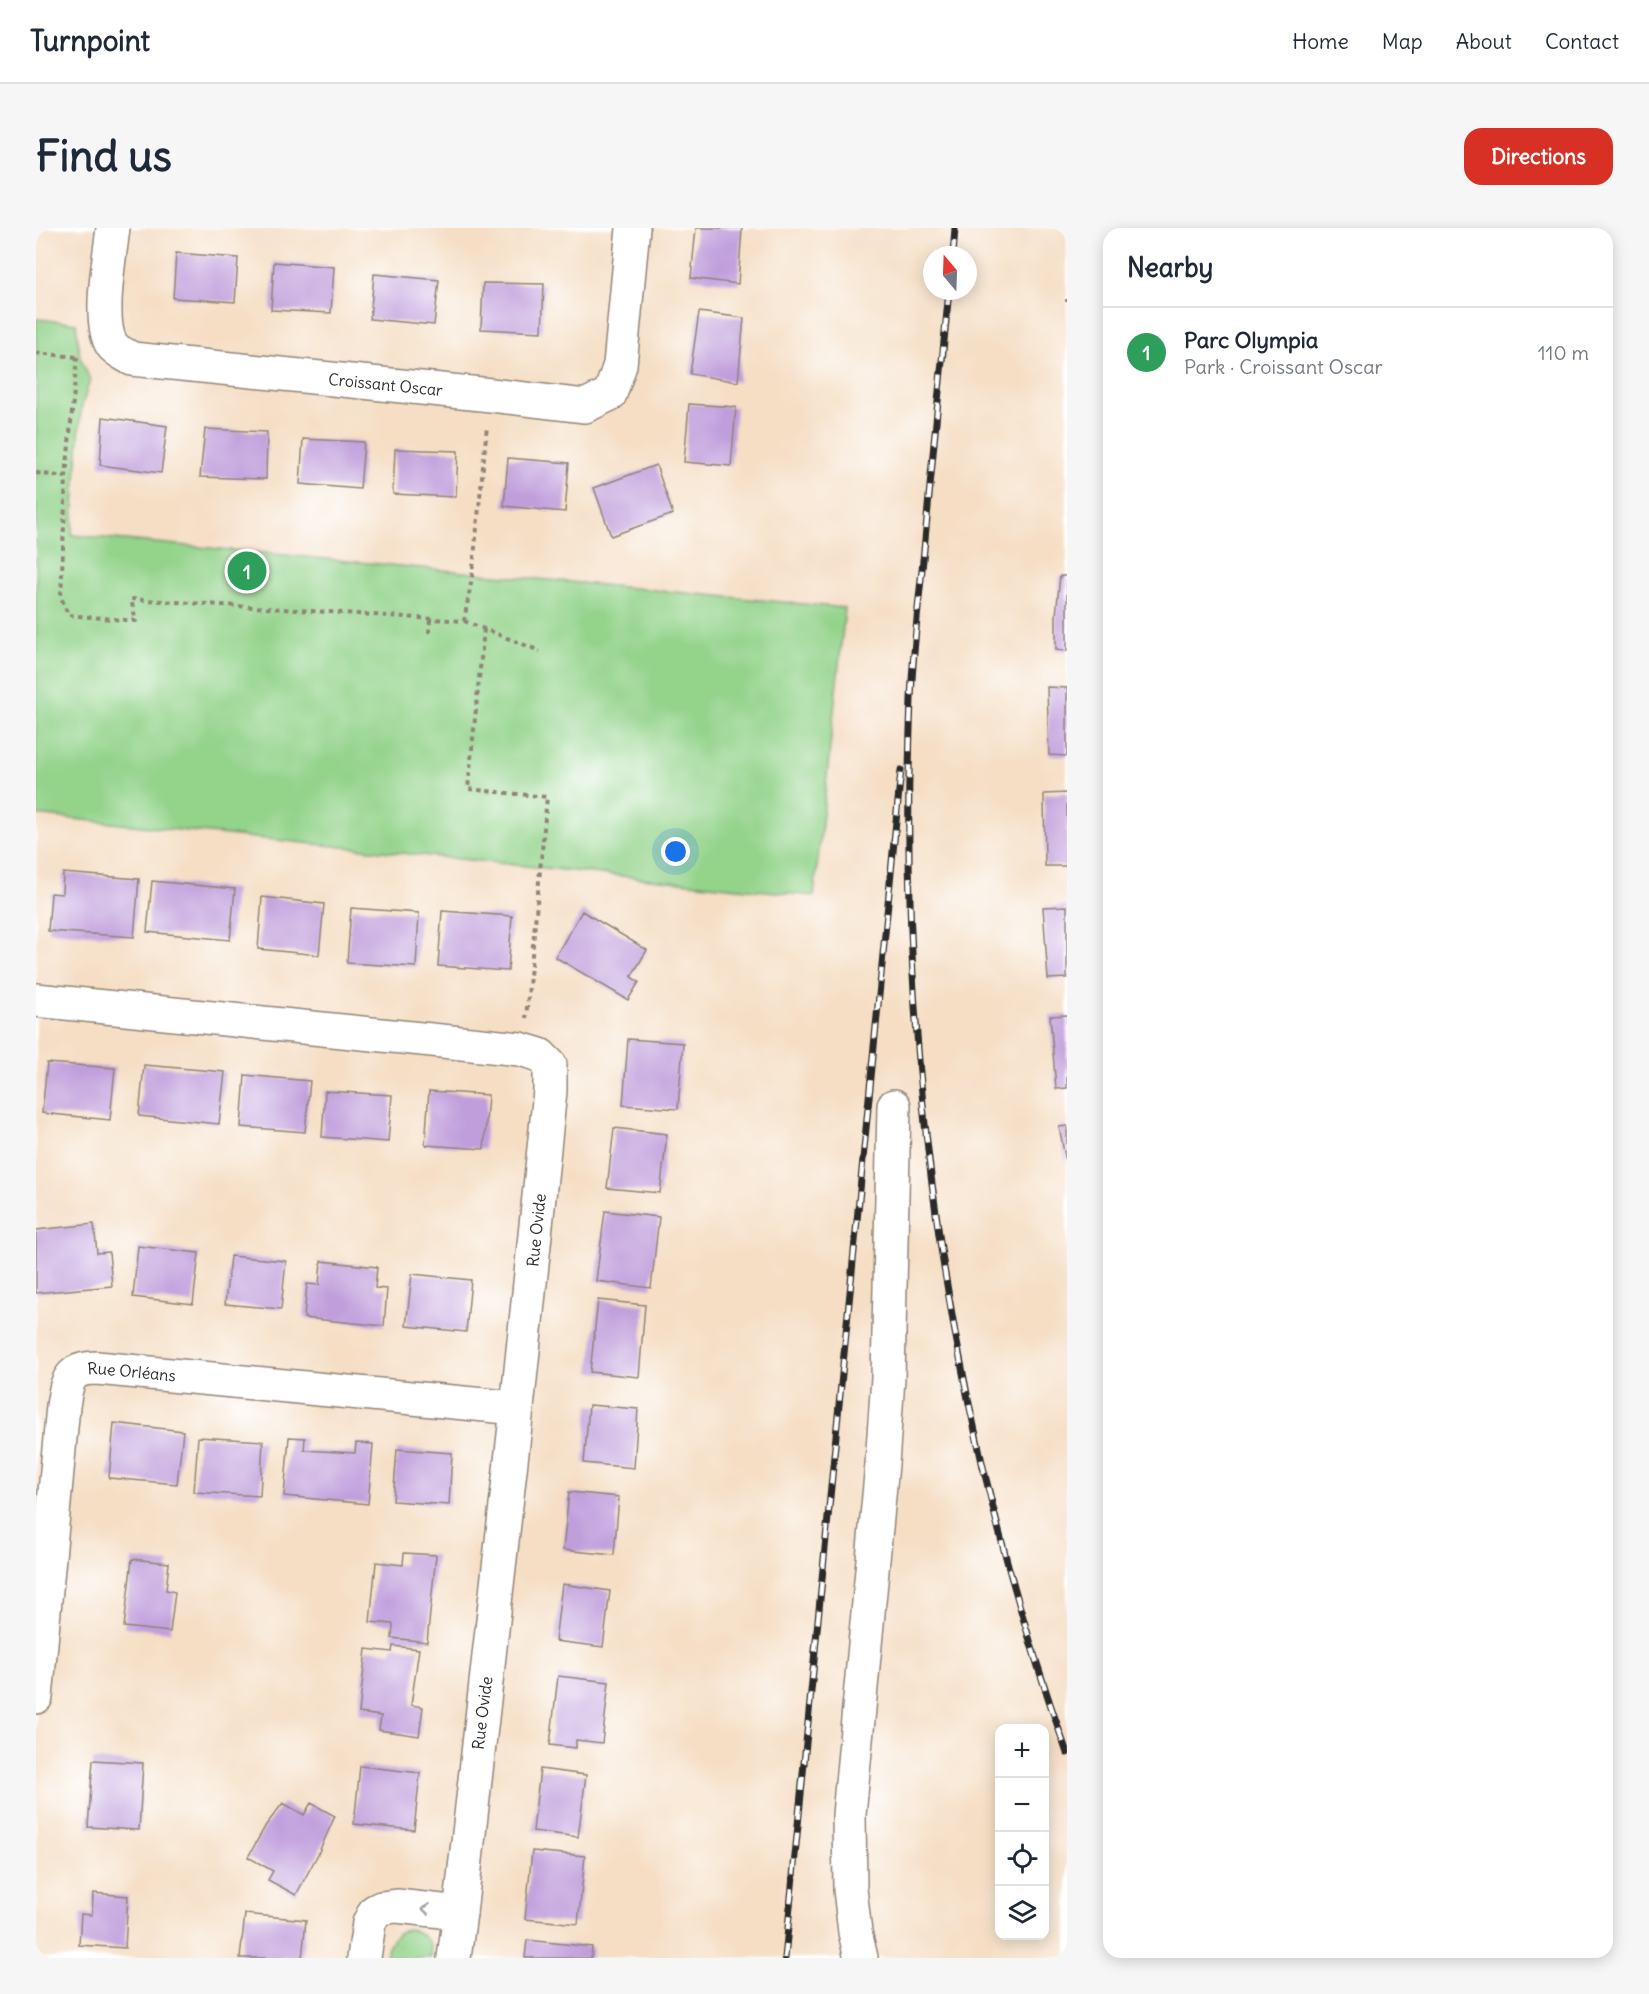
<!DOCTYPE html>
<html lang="en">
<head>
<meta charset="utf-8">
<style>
  body { margin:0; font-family:Delius,sans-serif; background:#f6f6f7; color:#1f2937 }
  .controls { position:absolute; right:18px; bottom:18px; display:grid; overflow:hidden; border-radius:12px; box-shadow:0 3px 15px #0003 }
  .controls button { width:54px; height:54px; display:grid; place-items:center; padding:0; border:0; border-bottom:2px solid #e0e1e3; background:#fff; color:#1f2937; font:30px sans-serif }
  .compass { position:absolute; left:887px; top:18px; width:54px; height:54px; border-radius:50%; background:#fff; box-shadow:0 3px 15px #0003; rotate:341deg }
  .you { position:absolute; left:640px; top:624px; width:21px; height:21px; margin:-15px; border:4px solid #fff; border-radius:50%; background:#1a73e8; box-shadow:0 0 0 9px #1a73e833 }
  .badge { display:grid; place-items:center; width:39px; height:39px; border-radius:50%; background:#d93025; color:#fff; font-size:20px; font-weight:700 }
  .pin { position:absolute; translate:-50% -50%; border:3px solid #fff; box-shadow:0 2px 6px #0006 }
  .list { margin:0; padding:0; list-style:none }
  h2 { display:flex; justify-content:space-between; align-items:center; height:78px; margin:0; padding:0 24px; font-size:26px }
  h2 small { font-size:20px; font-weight:400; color:#747a83 }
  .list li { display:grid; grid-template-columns:39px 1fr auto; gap:18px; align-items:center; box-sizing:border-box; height:90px; padding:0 24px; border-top:2px solid #e0e1e3 }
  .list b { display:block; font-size:22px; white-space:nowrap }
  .list p { margin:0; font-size:20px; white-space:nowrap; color:#747a83 }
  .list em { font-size:20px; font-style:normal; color:#747a83 }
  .icon { flex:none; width:33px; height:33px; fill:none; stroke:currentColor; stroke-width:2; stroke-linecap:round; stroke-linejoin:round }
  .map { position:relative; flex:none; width:1031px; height:1730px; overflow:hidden; border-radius:18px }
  header { display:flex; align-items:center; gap:36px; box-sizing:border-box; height:84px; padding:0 30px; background:#fff; border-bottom:2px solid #e0e1e3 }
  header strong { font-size:28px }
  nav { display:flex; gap:33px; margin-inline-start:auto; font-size:21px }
  .intro { display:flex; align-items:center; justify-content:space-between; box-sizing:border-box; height:144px; padding:0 36px }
  h1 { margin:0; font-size:42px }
  .button { padding:15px 27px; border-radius:18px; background:#d93025; color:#fff; font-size:21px; font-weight:700 }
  main { display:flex; gap:36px; padding:0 36px }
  aside { flex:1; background:#fff; border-radius:18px; box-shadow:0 3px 15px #0003 }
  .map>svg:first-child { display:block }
  .green { fill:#93d38a; stroke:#5f7f5a; stroke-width:1.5 }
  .building { fill:#c09edb }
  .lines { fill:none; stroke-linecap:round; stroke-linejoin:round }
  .minor-casing { stroke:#908478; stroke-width:36 }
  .path { stroke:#908478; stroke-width:4; stroke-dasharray:4.5 4.5; stroke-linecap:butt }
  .minor { stroke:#fff; stroke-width:33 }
  .rail-casing { stroke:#2b2b2b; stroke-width:7 }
  .rail { stroke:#fff; stroke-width:4.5; stroke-dasharray:14; stroke-linecap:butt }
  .oneway { stroke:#a0a0a0 }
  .labels { text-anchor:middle; stroke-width:5; stroke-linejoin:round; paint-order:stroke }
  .street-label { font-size:16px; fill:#2b2b2b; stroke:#fff }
</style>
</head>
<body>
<header>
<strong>Turnpoint</strong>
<nav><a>Home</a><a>Map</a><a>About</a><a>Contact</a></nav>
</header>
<div class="intro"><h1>Find us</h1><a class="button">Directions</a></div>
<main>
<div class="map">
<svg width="1031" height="1730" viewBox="0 0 1031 1730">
  <rect width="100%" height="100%" fill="#fff"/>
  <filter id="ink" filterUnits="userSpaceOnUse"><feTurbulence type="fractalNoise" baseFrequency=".0167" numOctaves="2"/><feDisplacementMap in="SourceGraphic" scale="12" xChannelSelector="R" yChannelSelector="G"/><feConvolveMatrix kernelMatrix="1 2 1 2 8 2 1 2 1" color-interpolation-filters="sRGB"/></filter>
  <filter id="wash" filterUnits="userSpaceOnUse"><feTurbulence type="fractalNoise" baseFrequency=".008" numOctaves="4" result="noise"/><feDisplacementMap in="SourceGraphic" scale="24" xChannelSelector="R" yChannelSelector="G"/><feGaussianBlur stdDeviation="1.35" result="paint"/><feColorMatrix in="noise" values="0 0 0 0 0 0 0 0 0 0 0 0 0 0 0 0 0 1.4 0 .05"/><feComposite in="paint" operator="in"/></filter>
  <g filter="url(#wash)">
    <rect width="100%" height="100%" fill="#f5dec4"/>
    <path class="green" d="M0,91L40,95L44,129L54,152L45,181L36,307L809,380L778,668L0,587Z
      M373,1701C388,1705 397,1715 395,1730H350C352,1714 357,1705 373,1701Z"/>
    <g id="blocks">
      <path class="building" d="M660,0H706L702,56L655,50Z
        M140,25L202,30L199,74L137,70Z
        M238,34L298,39L295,85L235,82Z
        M338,46L403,52L398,97L334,91Z
        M447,55L508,56L506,104L445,101Z
        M663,84L708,90L702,154L654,146Z
        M653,176L700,179L695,238L648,234Z
        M67,189L131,198L125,245L64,237Z
        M169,201L231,204L230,251L164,249Z
        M267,211L328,214L324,261L264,256Z
        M359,221L422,223L420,269L357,266Z
        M472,230L533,235L529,284L468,278Z
        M620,237L637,286L575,308L558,260Z
        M1024,348H1031V423L1020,422V387Z
        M1011,459L1031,460V528L1013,527Z
        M1031,565V638H1009L1008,566Z
        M27,645L103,651L98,709L12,703L15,665L26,666Z
        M116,653L199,661L194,712L111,704Z
        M226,669L288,676L283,727L222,721Z
        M1031,678V750L1012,751L1007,679Z
        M315,680L383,685L380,739L311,735Z
        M406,683L476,688L472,743L402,738Z
        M546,683L611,722L595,749L603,754L592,772L519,729Z
        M1031,787V860L1020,861L1014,788Z
        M592,811L647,815L642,881L587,877Z
        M11,835L79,840L74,892L6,885Z
        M108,837L189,844L183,896L103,888Z
        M209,847L274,853L269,904L205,899Z
        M289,863L356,867L352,914L286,909Z
        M393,863L452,867L448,921L389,917Z
        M1031,898V933L1030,934L1023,899Z
        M578,900L631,906L624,965L571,960Z
        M569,983L623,989L615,1060L560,1053Z
        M58,996L61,1025L73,1024L76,1058L0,1065V1002Z
        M102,1018L163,1025L157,1076L97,1069Z
        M194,1028L250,1033L245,1081L189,1076Z
        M285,1033L341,1039L339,1060L351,1061L348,1098L268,1090L271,1056L283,1057Z
        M376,1046L435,1052L430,1104L370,1098Z
        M562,1072L609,1077L603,1149L554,1144Z
        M553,1177L602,1181L598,1240L548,1235Z
        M78,1195L147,1203L141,1256L73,1250Z
        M162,1209L227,1213L224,1268L158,1264Z
        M253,1209L269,1210L268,1222L319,1225L320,1215L337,1216L332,1276L248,1268Z
        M361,1221L416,1225L413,1277L357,1273Z
        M533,1264L583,1269L578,1327L527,1322Z
        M368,1325L400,1327L391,1414L356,1410L357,1396L334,1394L340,1334L367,1337Z
        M96,1331L133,1335L130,1362L139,1364L134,1404L88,1399Z
        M526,1356L574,1363L567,1419L519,1413Z
        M357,1418L383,1421L375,1477L387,1479L383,1508L343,1502L345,1488L323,1485L330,1421L356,1424Z
        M522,1448L573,1454L566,1515L540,1512V1520L514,1517Z
        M57,1532L107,1535L103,1602L52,1599Z
        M324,1538L384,1545L378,1602L318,1596Z
        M504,1541L550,1547L542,1609L497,1603Z
        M247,1575L268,1587L275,1575L299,1588L282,1626L260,1667L232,1652L237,1643L212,1629L230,1597Z
        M496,1623L549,1628L542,1696L489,1691Z
        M57,1665L92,1668L89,1720L43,1717L45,1686L56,1687Z
        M209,1686L270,1692L266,1730H204Z
        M491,1712L556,1719L555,1730H489Z"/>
    </g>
  </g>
  <g filter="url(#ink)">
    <use href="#blocks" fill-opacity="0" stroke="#908478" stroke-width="1.5"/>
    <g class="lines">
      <defs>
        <g id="minor">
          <path id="s1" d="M77,0C74,28 61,94 76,117C80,123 90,127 96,131L455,167L549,178L574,166L584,137L597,0"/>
          <path d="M0,772L484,821L504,827L514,837V863L481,1180L424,1685"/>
          <path id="s2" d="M0,1469L27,1178C31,1153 32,1140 61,1140L481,1180"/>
          <path d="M328,1730L333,1695L339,1683L345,1680L361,1678L424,1685L418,1730"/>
          <path d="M825,1730L819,1704L814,1661L813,1587L846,1236L852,1150L858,878"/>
        </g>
      </defs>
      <use href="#minor" class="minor-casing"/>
      <path class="path" d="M1031,71V74
        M0,125L41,129
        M41,129L30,249L25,369L32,387L100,393L95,371L428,393L436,350L451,198
        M0,245L30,249
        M428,393L504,423
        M448,401L432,561L511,569L490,790
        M393,405L394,391"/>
      <use href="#minor" class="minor"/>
      <defs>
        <path id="rail" d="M917,27L919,0
          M913,63C904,149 896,236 888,322C883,372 877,421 875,471C861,828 911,1187 1031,1525
          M749,1730L865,542"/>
      </defs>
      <use href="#rail" class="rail-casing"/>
      <use href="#rail" class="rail"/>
    </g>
    <defs><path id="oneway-chevron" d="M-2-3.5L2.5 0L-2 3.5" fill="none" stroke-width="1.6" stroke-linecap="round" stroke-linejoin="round" transform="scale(1.5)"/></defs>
    <use class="oneway" href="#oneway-chevron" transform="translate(390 1681) rotate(-174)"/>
  </g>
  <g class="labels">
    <g class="street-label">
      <text dy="6" stroke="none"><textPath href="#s1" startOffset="398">Croissant Oscar</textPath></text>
      <text transform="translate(500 1002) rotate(-84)" y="6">Rue Ovide</text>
      <text dy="6" stroke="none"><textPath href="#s2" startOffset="386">Rue Orléans</textPath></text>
      <text transform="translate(446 1485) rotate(-83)" y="6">Rue Ovide</text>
    </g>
  </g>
</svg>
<div class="controls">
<button>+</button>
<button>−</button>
<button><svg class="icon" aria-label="locate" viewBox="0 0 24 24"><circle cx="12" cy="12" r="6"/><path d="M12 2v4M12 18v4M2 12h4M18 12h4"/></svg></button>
<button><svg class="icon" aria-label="layers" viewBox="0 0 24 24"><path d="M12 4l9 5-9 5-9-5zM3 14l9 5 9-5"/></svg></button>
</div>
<svg class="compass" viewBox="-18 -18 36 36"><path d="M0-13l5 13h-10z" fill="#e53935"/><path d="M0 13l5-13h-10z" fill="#747a83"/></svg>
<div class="you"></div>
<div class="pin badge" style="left:211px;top:343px;background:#2e9e5b">1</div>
</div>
<aside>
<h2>Nearby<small></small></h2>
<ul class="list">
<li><span class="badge" style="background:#2e9e5b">1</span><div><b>Parc Olympia</b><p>Park · Croissant Oscar</p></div><em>110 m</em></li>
</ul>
</aside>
</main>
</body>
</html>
